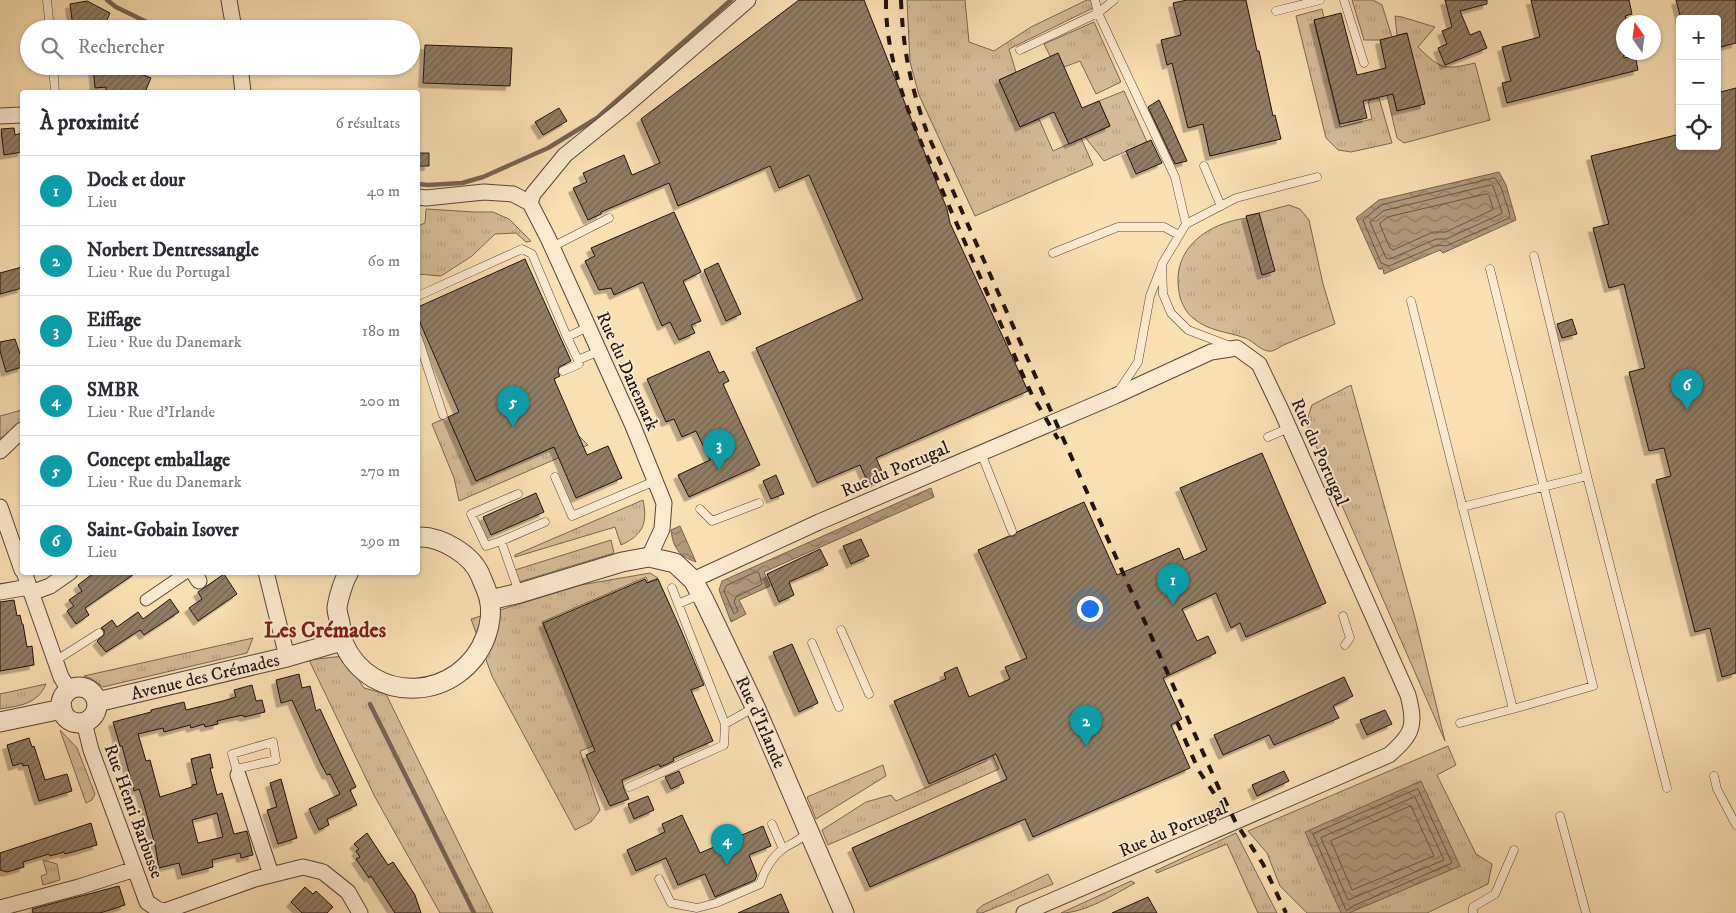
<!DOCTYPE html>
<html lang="fr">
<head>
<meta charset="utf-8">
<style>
  body { margin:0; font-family:"IM FELL DW Pica",serif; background:#f2f2f3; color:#2b2b33 }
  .controls { position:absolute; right:15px; top:15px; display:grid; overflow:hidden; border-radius:5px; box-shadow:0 1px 4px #0004 }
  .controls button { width:45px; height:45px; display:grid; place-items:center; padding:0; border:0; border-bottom:1px solid #e1e1e2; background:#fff; color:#2b2b33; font:25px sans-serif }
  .compass { position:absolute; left:1616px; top:15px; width:45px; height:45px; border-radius:50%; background:#fff; box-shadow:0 1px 4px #0004; rotate:346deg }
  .you { position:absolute; left:1089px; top:608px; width:18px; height:18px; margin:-12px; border:4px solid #fff; border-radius:50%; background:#1a73e8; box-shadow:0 0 0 8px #1a73e833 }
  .badge { display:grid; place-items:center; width:32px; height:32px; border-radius:50%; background:#b45309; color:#fff; font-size:16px; font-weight:700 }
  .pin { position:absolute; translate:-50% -41px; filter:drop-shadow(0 1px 2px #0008) }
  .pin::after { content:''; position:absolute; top:26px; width:18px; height:15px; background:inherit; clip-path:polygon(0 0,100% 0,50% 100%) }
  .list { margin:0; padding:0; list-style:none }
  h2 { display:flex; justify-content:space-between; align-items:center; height:65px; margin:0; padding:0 20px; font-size:21px }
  h2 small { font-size:16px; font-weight:400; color:#7c7c81 }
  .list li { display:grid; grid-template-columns:32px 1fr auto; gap:15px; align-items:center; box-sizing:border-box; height:70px; padding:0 20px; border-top:1px solid #e1e1e2 }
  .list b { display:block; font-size:19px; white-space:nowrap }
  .list p { margin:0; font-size:16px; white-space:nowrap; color:#7c7c81 }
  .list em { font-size:16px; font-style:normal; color:#7c7c81 }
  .icon { flex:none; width:28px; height:28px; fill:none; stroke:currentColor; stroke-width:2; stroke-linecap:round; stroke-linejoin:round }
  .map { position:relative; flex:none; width:1736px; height:913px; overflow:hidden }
  .search { position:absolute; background:#fff; box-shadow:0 1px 4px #0004; left:20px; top:20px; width:400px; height:55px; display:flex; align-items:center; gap:12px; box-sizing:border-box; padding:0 18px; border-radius:28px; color:#7c7c81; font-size:19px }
  .panel { position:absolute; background:#fff; box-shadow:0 1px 4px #0004; left:20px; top:90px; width:400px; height:485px; border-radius:5px }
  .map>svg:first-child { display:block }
  .grass { fill:url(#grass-tufts); stroke:#7a6852 }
  .water { fill:url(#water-waves); stroke:#756450 }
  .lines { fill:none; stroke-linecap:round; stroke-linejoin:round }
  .shore { stroke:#675645; stroke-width:1 }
  .stream { stroke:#756450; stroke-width:4.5 }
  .building { fill:url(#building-hatch); stroke:#1f130f; fill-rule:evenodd; filter:url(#shadow) }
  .service-casing { stroke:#564638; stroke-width:9 }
  .pedestrian-casing { stroke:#564638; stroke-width:13 }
  .minor-casing { stroke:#564638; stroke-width:17 }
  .tertiary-casing { stroke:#564638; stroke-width:21 }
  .service { stroke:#fbeacd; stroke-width:8 }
  .pedestrian { stroke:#fbeacd; stroke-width:11 }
  .minor { stroke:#fbeacd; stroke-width:15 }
  .tertiary { stroke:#fbeacd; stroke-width:19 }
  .rail { stroke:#1f130f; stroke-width:4; stroke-dasharray:9 9; stroke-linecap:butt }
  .labels { text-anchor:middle; stroke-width:4; stroke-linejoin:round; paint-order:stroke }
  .street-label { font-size:18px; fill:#1f130f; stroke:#fbeacd }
  .district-label { font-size:22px; font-weight:bold; fill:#7a1f14; stroke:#fbeacd }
</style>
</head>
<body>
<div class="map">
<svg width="1736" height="913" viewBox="0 0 1736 913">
  <defs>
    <pattern id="grass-tufts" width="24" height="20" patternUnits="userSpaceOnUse" patternTransform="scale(1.25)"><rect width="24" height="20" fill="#d4bc96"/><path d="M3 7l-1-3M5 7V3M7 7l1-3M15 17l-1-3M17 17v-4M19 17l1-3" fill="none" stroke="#b6a180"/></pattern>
    <pattern id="water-waves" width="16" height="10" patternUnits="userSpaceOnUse" patternTransform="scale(1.25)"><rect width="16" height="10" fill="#af9a7b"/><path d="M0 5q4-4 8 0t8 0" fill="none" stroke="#8e7c63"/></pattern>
    <pattern id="building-hatch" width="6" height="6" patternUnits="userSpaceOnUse" patternTransform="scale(1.25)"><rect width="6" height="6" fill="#907d64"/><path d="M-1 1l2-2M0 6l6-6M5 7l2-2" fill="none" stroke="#756551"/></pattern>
    <filter id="shadow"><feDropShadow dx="-4.5" dy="4.5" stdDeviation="0" flood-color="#0004"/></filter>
  </defs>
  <rect width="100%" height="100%" fill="#f9dfb2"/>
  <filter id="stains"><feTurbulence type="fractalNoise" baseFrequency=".004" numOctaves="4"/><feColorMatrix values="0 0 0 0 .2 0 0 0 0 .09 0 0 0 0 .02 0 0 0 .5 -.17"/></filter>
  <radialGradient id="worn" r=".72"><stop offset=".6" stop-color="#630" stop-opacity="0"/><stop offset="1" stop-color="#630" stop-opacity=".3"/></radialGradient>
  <path class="grass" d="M907,0H965L969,42L994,51L1031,27L1087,0H1092L1093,8L1009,49L1016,72L999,80L1020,127L1039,119L1053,151L1081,138L1093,165L975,216L919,95L910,62Z
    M1352,0H1373L1382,5L1392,37L1380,40H1364Z
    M1322,9L1324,18L1314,21L1340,127L1372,119L1368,101L1379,98L1392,143L1351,152L1338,150L1326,138L1296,16Z
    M1395,16L1402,17L1435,27L1418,47C1441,70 1445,70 1475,63L1490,120L1404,143L1397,138L1387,95L1393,94L1397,111L1407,33L1397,35Z
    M1094,22L1121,82L1096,94L1080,61L1064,67L1050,56L1044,44Z
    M1124,91L1147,142L1104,161L1085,137L1110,126L1099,101Z
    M1289,205L1300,209L1309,220L1323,284L1335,324C1318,331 1302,337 1286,344C1281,346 1276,350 1272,351C1262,353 1254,341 1245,338C1226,331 1210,332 1193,318C1186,313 1180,301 1179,292C1171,248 1208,223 1247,218L1262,274L1274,271L1259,213Z
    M426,209L475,212H493L509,219L531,241L526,242L516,233L495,234L472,256L441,276L418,274V226L425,223Z
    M1351,385L1415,618L1445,741L1306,423L1312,405Z
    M22,410V422L8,435L0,438V416Z
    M448,417L476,481L579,436L588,445L459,501L454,478L432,424Z
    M643,500C648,523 643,535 621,545L615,527L515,557V555Z
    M611,540L614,553L519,582L515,570Z
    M650,573L658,578L648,582L646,577L542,622L593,746L580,751L600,810L591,822L575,830L492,676L471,619L581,585Z
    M253,638L247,653L103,687L92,679L84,676Z
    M343,656L364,688L386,694L493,913H440L375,797L309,660Z
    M46,684C38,704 19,706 0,709V694Z
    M979,725L999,769L828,845L822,830L866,802L891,795L896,801L986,761L972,729Z
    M60,730L77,748L95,794L92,800L86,803Z
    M1448,746L1456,765L1437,775L1476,854L1492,864L1488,884L1427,913H1307L1280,886L1267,853L1248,831Z
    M883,765L886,776L816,819L807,797Z
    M1236,833L1277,913H1258L1227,844L1157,873L1155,871Z
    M43,860L57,864L60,880L43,885L41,876L47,874Z
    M1048,874L1053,884L982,913H977V910L983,905Z
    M1131,881L1135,883C1115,894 1085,913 1061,913Z"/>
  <path class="water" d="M1499,172L1506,185L1516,220L1443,253L1440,250L1384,274L1383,269H1379L1356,218L1379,200Z
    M931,488L934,497L764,572L770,586L739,600L746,614L731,622L719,590L722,581Z
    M680,526L696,562C679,556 673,548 671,530Z
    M1421,781L1460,866L1349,913H1341L1305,832Z"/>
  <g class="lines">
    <path class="shore" d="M1495,178L1501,187L1510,215L1509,218L1446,246L1438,245L1389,266L1381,263L1363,220L1381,205Z
      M1491,185L1493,186L1502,212L1501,214L1446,239H1436L1390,259L1386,258L1370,222L1383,211Z
      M1487,194L1489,196L1493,208L1492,210L1446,232H1433L1393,250L1390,248L1380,225V223L1388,217Z
      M756,572L759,573L762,584L736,597L734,602L738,611L734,614L724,591L726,586Z
      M1418,789L1452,863L1353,906L1348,910H1346L1313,834Z
      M1415,797L1444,860L1348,900L1321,838Z
      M1411,806L1434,856L1352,890L1331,841Z"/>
    <path class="stream" d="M107,0L116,7L161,29
      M418,184L428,185L462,183L483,177L548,148L597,118L731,0
      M370,704L474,913"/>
  </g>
  <path class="building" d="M799,0H864L947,209L950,223L1028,391L876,458L885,478L869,485L860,465L817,483L756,348L863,299L809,175L779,188L770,166L678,206L669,183L601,212V214L588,220L573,188L587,182L583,173L624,155L632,175L660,163L641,119Z
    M1187,0H1246L1257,51H1259L1273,116L1275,115L1281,139L1210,156L1203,124L1188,128L1172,63L1167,65L1161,40L1181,35L1173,3Z
    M1445,0H1487V4L1460,11L1470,35L1480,31L1487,48L1445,65L1438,48L1447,44L1442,31L1452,27Z
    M1531,0H1629L1632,14L1625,16L1627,22H1624V58L1635,55L1638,70L1507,103L1502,83L1511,81L1502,47L1540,37Z
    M1676,0H1736V43L1717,48V19H1681Z
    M87,1L110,13L103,29H97L91,26L73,27L70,4Z
    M1341,13L1357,75L1386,68L1380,40L1407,33L1425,104L1397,111L1393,94L1363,101L1367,118L1340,124L1314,20Z
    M425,45L512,48L510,86L423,83Z
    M1058,53L1082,108L1099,101L1110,126L1069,144L1054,112L1020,127L999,80Z
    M93,66H121L151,78L145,92H106V87L95,88Z
    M1736,88V673L1722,677L1710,628L1695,632L1656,480L1671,476L1664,448L1649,451L1629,372L1645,368L1624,284L1609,288L1593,228L1609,224L1591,156L1680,134V146H1717V93Z
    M1159,100L1171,125L1187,161L1175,164L1148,107Z
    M559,108L567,121L543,135L535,122Z
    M14,128L15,135L22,133V152L4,155L1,129Z
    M1151,140L1162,163L1136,174L1126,151Z
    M418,153H429V166H418Z
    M674,212L701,272L683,281L701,321L691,325L695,333L679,340L670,322L662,326L643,282L614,295L611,288L599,290L585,261L595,256L591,248Z
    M1259,213L1275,271L1262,275L1246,216Z
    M525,259L571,361L559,367L558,373L560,376L554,379L587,455L608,446L622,478L576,498L554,447L476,481L448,417L459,412L418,318V307Z
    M718,263L741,314L726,321L704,270Z
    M22,267V288L0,294V273Z
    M1572,319L1577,334L1562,338L1557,324Z
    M15,339L20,354L22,353V367L6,372L0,351V342Z
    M709,351L719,373L724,371L729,381L723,384L760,465L689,497L678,475L710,460L696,431L682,437L674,419L666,422L647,379Z
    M1262,453L1326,603L1246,637L1240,623L1231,628L1216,593L1182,609L1197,641L1208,636L1216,653L1163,678L1182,719L1171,725L1190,768L1033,837L1025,819L870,887L852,848L1007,779L996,754L929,784L894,701L946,679L944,673L957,667L969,697L1010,679L1005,667L1027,658L978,550L1009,536H1014L1017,532L1084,502L1117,575L1179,548L1184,560L1207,550L1180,488Z
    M776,475L784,494L771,499L763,481Z
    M536,493L544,512L491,535L483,517Z
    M861,539L869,556L851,564L843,546Z
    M820,549L828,565L789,582L794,595L779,602L767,574Z
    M95,572H137L85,608L89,615L76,624L67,611L74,606L69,600L82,591L78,585Z
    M224,574L237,594L198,621L189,608L202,599L198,592Z
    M645,579L647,583L658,579L681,630L704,685L691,690L713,741L673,758L674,761L660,767L659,764L622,780L624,789L629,799L610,806L586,755L595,751L543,623Z
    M170,599L179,612L144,635L140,630L106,652L97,641L104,635V630L101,628L112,620L117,627L138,612L143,619Z
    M14,600L17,616L20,615L22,624H23L27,647L32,646L34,665L0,671V602Z
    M792,644L818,703L799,712L773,652Z
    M299,674L302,688L310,686L316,711L320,709L356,787L350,790L357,805L327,819L329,825L319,830L309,809L340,794L330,774L327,775L321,764L292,700L281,703L276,680Z
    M1344,677L1353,696L1333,706L1339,718L1274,745L1269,735L1223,755L1214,735Z
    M252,685L256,701L262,700L265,712L244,717L243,715L229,718L217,721L218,724L205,727L204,724L191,728L190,725L164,732L163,728L138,734L146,761L150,760L160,797L192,787V785L197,784L191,759L210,754L213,768H210L217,795L222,793L234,834L247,831L253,855L241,858L240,853L212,860L213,867L182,875L179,863L159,868L155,845L143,801L139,789L134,791L122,746H120L113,722L151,712V710L184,702L186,710L223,701L236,697L234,690ZM217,813L223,837L198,843L192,820Z
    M1385,710L1392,724L1367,735L1360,720Z
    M29,738L32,747L34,746L45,780L67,774L72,791L39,801L28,765L23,766L22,763L13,766L7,745Z
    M679,771L684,783L671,789L665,777Z
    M1284,771L1289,781L1257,796L1252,785Z
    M281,779L297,838L278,844L267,810L277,807L270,783Z
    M648,796L654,810L634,819L628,804Z
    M682,815L700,853L763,826L771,846L749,855L757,875L755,880L715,897L705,874L678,885L666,858L636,871L627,850L665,832L662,824Z
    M91,823L97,845L65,854L64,852L50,856L49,854L23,862L24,867L7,872L0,870V853Z
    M367,833L388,865L393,862L415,895L421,913H395L371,876L369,878L356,859L360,857L356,851L359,849L354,844Z
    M119,886L125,905L100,913H33L32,909Z
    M305,887L313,894L316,891L333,907L327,913H302L291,902Z
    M781,894L789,913H738L763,902Z
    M1148,897L1157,913H1112Z"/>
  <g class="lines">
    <defs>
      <path id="service" d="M47,0L50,29
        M1114,0L1098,13L1175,177L1186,224
        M1344,0L1364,63
        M1276,11L1320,0
        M1020,50L1098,13L1095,0
        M53,66L55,92
        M1204,166L1221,206
        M552,247L609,218
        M1053,253L1118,227H1164L1179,235
        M1534,256L1587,476
        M1490,269L1593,686L1513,709
        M418,296L522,249L532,254L567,337L588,327
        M1411,301L1513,709L1460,723
        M567,337L578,360L599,351
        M418,338L443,415
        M1230,346L1188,330L1171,313L1163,294L1162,264L1186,224L1236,198L1317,177
        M563,371L579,364L578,360
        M1118,392L1138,362L1150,296L1161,268
        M1268,437L1289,428
        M981,453L1012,531
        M555,477L572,516L655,481
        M1462,507L1587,476L1667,788
        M700,509L712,521L759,503
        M501,541L486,546L471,514L518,494
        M672,588L725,724L755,707
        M519,592L501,541L545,522
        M678,604L701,594
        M1343,616L1350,638L1345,645
        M841,630L869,694
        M812,643L839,707
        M55,661L99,633
        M236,769L276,760L273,742L232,754L238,775
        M1714,776L1717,789L1736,825
        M629,787L724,745L725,724
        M1560,816L1586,913
        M772,824L783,849
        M659,879L671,903L697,908L716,903L760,884C764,871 772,857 784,848C793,843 800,840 807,833
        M1473,913V907L1495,894L1514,850"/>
      <path id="pedestrian" d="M146,600L187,572"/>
      <path id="minor" d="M229,0L234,29
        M240,66L243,92
        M0,116L22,115
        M418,197L426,198L484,192L513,194L530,203
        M530,203L548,238L582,313L633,426L664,503L662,529L649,557
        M530,203L533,194L565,155L622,109L748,0
        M0,451L22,430
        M0,507L22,570
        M24,572L61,677L69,690
        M193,572L199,581
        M266,572L287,657
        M693,580L819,522L1115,396L1211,352L1237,348L1259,364L1281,410L1408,695C1416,726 1413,734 1389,755L1024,913
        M0,592L23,588L28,584
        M31,593L50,586L70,572
        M84,722L91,750L147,902L157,909L165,911L255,879L303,867L323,872L348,892L360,913
        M238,775L271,874
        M0,908L79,887L135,869"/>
      <g id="tertiary">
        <path d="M349,572C344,579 338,599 337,608C337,613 339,618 340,623C341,629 341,636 343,642C371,708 462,701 486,636C490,625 492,610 489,598C487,591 484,584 481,577C473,555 441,536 418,537"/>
        <path id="s1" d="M490,600L520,593L622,562L649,557L675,563L693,580L704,600L755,707L844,913"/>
        <circle cx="79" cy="705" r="18"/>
        <path id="s2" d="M97,702L287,657L342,641"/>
        <path d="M0,722L62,709"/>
      </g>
    </defs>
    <use href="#service" class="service-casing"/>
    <use href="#pedestrian" class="pedestrian-casing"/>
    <use href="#minor" class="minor-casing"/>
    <use href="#tertiary" class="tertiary-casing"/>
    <use href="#service" class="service"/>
    <use href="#pedestrian" class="pedestrian"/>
    <use href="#minor" class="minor"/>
    <use href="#tertiary" class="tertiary"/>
    <path class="rail" d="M886,0C885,72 921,141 949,206C973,261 998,317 1022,373L1032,395L1058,439
      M901,0C903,51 911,88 928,135L1221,793L1236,823L1263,864L1286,913
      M1177,722L1199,771L1223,807"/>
  </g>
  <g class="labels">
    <g class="street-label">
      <text transform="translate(628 371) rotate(66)" y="6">Rue du Danemark</text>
      <text transform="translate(1320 452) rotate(66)" y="6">Rue du Portugal</text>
      <text transform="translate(895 469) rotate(-23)" y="6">Rue du Portugal</text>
      <text dy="6" stroke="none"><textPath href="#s2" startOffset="111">Avenue des Crémades</textPath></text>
      <text dy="6" stroke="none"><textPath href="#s1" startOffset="374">Rue d'Irlande</textPath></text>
      <text transform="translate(134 811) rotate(70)" y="6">Rue Henri Barbusse</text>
      <text transform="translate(1173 829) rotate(-23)" y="6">Rue du Portugal</text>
    </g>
    <g class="district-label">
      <text x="325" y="637">Les Crémades</text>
    </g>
  </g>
  <rect width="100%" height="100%" filter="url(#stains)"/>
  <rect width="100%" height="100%" fill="url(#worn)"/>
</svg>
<div class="controls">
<button>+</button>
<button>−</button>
<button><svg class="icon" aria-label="locate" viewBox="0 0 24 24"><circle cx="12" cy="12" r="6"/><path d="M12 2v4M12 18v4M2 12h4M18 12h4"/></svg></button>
</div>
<svg class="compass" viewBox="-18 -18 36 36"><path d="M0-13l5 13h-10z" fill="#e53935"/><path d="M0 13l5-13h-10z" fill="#7c7c81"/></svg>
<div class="you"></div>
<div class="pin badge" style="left:1173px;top:605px;background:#0f9aa8">1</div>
<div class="pin badge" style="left:1086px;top:746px;background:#0f9aa8">2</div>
<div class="pin badge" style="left:719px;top:470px;background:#0f9aa8">3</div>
<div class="pin badge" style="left:727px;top:865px;background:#0f9aa8">4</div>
<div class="pin badge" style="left:513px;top:427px;background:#0f9aa8">5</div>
<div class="pin badge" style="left:1687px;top:410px;background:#0f9aa8">6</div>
<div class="search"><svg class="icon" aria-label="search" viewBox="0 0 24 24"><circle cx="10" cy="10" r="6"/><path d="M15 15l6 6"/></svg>Rechercher</div>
<section class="panel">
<h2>À proximité<small>6 résultats</small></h2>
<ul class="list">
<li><span class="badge" style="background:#0f9aa8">1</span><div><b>Dock et dour</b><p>Lieu</p></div><em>40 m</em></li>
<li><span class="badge" style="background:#0f9aa8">2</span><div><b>Norbert Dentressangle</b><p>Lieu · Rue du Portugal</p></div><em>60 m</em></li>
<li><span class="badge" style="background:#0f9aa8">3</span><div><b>Eiffage</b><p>Lieu · Rue du Danemark</p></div><em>180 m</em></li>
<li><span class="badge" style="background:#0f9aa8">4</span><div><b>SMBR</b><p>Lieu · Rue d'Irlande</p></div><em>200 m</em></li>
<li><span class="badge" style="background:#0f9aa8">5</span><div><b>Concept emballage</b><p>Lieu · Rue du Danemark</p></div><em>270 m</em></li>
<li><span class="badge" style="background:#0f9aa8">6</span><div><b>Saint-Gobain Isover</b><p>Lieu</p></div><em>290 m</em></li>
</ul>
</section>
</div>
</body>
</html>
